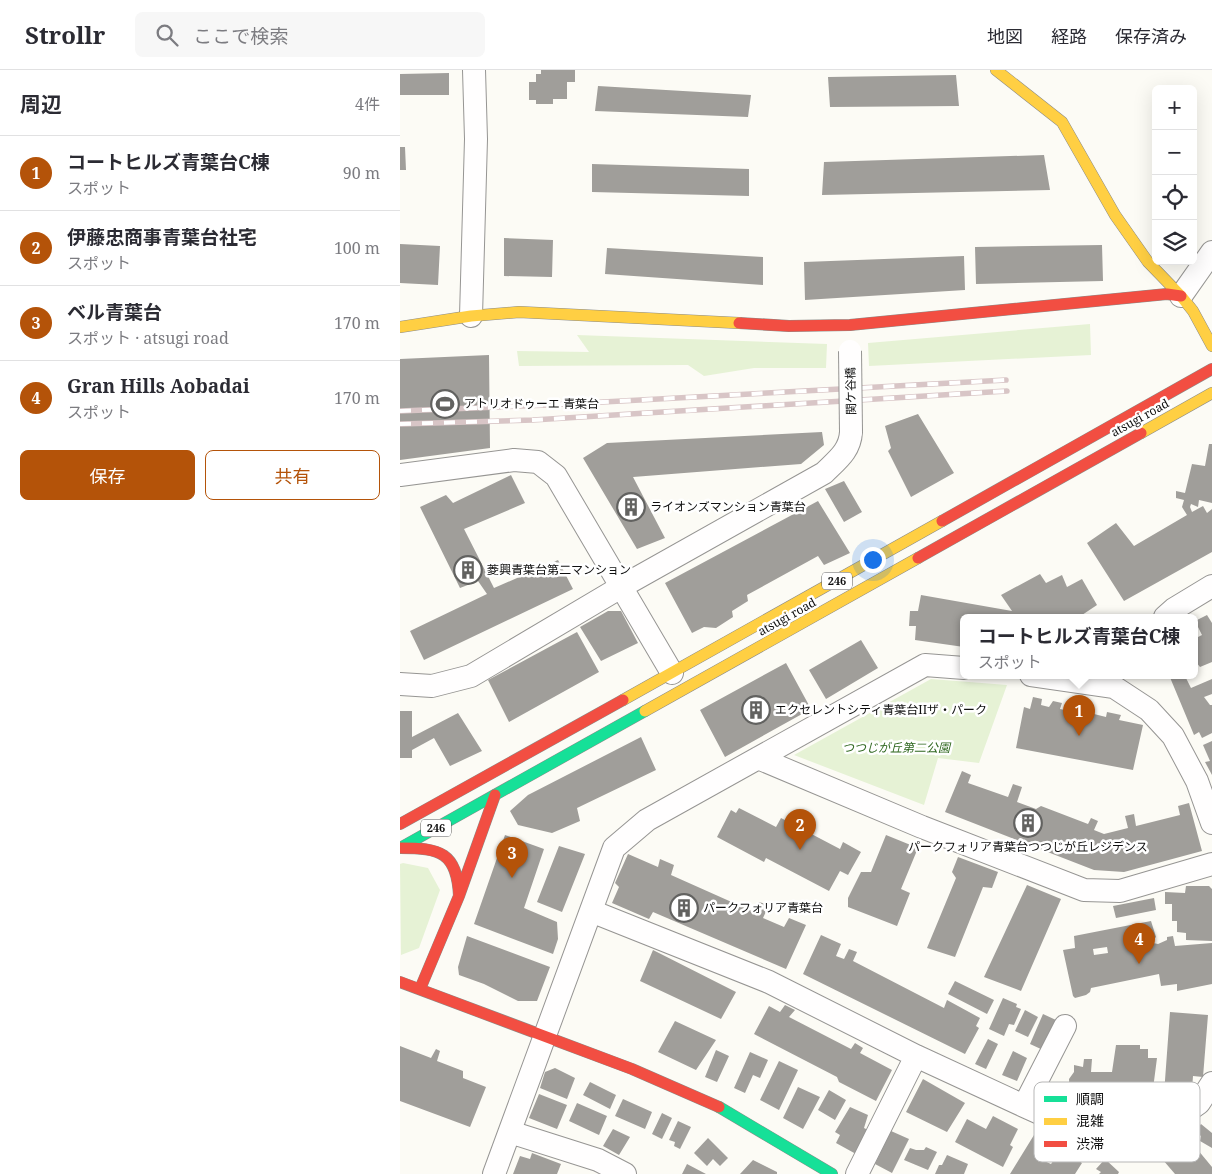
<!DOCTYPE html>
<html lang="ja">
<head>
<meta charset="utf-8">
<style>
  body { margin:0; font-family:"Noto Serif","Noto Sans JP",serif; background:#f7f7f7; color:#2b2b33 }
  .controls { position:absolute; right:15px; top:15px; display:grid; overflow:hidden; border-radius:8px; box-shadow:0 5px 20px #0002 }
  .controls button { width:45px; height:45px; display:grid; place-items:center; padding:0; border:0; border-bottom:1px solid #e1e1e2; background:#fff; color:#2b2b33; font:25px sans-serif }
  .you { position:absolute; left:472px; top:489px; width:18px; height:18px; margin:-12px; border:4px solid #fff; border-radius:50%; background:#1a73e8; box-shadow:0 0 0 8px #1a73e833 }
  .badge { display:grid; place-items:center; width:32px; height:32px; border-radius:50%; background:#b45309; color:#fff; font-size:16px; font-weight:700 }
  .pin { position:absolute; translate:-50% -41px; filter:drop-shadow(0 1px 2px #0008) }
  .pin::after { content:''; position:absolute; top:26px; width:18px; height:15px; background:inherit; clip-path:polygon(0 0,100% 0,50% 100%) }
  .popup { position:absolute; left:560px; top:544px; width:238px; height:65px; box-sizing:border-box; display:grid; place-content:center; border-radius:8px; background:#fff; filter:drop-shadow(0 1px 4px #0005); font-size:16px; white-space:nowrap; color:#7c7c81 }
  .popup b { font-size:19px; color:#2b2b33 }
  .popup::after { content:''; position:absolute; left:50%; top:100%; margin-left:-10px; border:10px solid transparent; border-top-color:#fff }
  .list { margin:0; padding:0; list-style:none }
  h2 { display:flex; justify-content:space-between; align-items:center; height:65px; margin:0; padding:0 20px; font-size:21px }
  h2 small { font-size:16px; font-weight:400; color:#7c7c81 }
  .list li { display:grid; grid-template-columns:32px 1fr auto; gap:15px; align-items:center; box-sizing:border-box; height:75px; padding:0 20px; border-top:1px solid #e1e1e2 }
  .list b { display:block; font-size:19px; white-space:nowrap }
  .list p { margin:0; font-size:16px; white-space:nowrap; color:#7c7c81 }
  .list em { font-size:16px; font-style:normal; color:#7c7c81 }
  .actions { display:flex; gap:10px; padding:15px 20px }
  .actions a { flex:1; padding:11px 0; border:1px solid #b45309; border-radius:8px; text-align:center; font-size:18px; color:#b45309 }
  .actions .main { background:#b45309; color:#fff }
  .icon { flex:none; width:28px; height:28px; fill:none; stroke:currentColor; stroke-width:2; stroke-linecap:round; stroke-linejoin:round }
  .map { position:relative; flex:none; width:812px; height:1104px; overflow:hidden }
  header { display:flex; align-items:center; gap:30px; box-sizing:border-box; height:70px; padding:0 25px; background:#fff; border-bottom:1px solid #e1e1e2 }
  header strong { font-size:24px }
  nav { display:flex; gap:28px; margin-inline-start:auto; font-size:18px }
  .search { width:350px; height:45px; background:#f7f7f7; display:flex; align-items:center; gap:12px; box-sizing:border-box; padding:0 18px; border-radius:8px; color:#7c7c81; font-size:19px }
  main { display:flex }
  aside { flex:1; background:#fff }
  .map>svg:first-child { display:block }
  .green { fill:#e6f2d5 }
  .building { fill:#a09e9a; fill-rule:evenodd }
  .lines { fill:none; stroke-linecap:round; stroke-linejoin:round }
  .street-casing { stroke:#969593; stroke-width:24 }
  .fast-casing { stroke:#8c8c89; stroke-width:12 }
  .slow-casing { stroke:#8c8c89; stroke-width:12 }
  .jam-casing { stroke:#8c8c89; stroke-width:12 }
  .street { stroke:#fffefe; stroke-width:22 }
  .fast { stroke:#16e098; stroke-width:11 }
  .slow { stroke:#ffcf43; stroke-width:11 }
  .jam { stroke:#f24e42; stroke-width:11 }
  .rail-casing { stroke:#d8c5c6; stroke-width:5.5 }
  .rail { stroke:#fff; stroke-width:4; stroke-dasharray:11; stroke-linecap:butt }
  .street-bridge-casing { stroke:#969593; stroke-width:24; stroke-linecap:butt }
  .street-bridge { stroke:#fffefe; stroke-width:22 }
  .labels { text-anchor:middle; stroke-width:5; stroke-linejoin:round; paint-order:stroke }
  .shield { fill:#fff; stroke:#575757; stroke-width:1 }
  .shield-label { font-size:11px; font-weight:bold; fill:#0f0f0f }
  .street-label { font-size:12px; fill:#0f0f0f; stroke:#fff }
  .poi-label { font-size:12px; fill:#0f0f0f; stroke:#fff; text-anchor:start }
  .park-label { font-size:12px; font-style:italic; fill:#2f671f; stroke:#fff }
  .key { fill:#fff; stroke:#b7b7b7; stroke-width:1 }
  .key-label { font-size:14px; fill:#0f0f0f }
</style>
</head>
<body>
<header>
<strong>Strollr</strong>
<div class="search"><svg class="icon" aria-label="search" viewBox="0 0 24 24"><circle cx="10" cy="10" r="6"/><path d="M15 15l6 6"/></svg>ここで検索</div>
<nav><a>地図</a><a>経路</a><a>保存済み</a></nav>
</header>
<main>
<aside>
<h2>周辺<small>4件</small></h2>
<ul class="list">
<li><span class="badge">1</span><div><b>コートヒルズ青葉台C棟</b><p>スポット</p></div><em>90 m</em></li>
<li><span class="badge">2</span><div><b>伊藤忠商事青葉台社宅</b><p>スポット</p></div><em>100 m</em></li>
<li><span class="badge">3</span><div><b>ベル青葉台</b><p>スポット · atsugi road</p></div><em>170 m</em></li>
<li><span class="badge">4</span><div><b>Gran Hills Aobadai</b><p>スポット</p></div><em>170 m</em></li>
</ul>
<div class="actions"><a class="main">保存</a><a>共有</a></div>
</aside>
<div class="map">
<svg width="812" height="1104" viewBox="0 0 812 1104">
  <rect width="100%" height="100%" fill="#fcfbf5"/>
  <path class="green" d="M690,254L691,285L469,296L468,273Z
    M177,265L427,274L426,298H354L304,306L288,295L119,296L117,281L189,282Z
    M531,609L607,615L579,693L538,688L524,735L394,685Z
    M3,793L28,798L40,820L19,878L1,885L0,794Z"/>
  <path class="building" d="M141,0H175V12H167V29H153V34H136V30H129V12H136V4H141Z
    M49,3V25H0V4Z
    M556,5L559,36L430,37L428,7Z
    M198,16L351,25L348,47L195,41Z
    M0,77H5L6,100H0Z
    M644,85L650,120L422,125L424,92Z
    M192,94L349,99V126L192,122Z
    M104,168L153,170L152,207L104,206Z
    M0,174L40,176L38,215L0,213Z
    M702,175L703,211L576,214L575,177Z
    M207,178L363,187V215L205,204Z
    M564,186L565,220L405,230L404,192Z
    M89,285L90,378L0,390V289Z
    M518,344L554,403L511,427L488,381L491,378L485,356Z
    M422,362L424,375L401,394L233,407L265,468L237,479L183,388L207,373Z
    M809,374H812V433L799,430L798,437L791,434L790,437L792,442L803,436L807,443L812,439V482L724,531L687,473L716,453L734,476L787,445L782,437L784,430L776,428V421L785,423L792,394L805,396Z
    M111,405L125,433L64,459L94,518L158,490L173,519L24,590L10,561L87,524L78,511L60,518L20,437L46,425L53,433Z
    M444,411L462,442L444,452L425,419Z
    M418,431L450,483L424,495L418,486L347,525L348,531L332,541L333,547L316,558L304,557L292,563L265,513Z
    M640,504L646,513L662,505L667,517L682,509L697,535L679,547H564V577L515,570L516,556H509L510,541H518L521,525L612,541L601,525Z
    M208,541H221L238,573L201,591L180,557Z
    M807,545L812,553V592L800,597L796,592L794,593V569L802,565L795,551Z
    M177,562L199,602L109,652L88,610Z
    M461,570L478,598L426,629L409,600Z
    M386,593L411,639L325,687L300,640Z
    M769,605H793L786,608L791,618L812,609V624L804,627L810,635H812V663L802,668L799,662L794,665Z
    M633,627L642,629L641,635L649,637L653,631L662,633L660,639L670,641L671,635L676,636L675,642L686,645L687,638L695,639L694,644L706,647L707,642L721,645L719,650L743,655L733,700L616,678L624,637L630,639Z
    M0,641H12V667L58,643L82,681L50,696L34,668L12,680V688H0Z
    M241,667L256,700L177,738L180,751L152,763L118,755L110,741L128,725Z
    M812,671V705L805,692L810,691L803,675Z
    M562,701L571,705L568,713L608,727L613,714L622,717L617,732L636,739L641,736L688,754L691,748L698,751L694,760L704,764L728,758L725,746L734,744L736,756L780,745L778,736L789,733L802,781L724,802L694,800L545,742Z
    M339,738L376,757L381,748L440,779L443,772L461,782L448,805L440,801L429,821L366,788L364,792L317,767L331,740L336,743Z
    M105,765L144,779L124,838L157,852L158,869L153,884L74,854Z
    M486,765L518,778L501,819L510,823L497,856L448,837V828L461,802H471Z
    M159,776L185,784L162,842L137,832Z
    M228,784L258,797L260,789L274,795L271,805L354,842L359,832L369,835L363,848L384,857L389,848L406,855L386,899L253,842L249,849L212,833L219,817L215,813Z
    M558,787L598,802L592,818L583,817L555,887L527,878L556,808L552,802Z
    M627,815L661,829L621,921L584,907Z
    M786,816H809L812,819V871L786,870V863L777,862V851H772V834H765V822L785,823Z
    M754,828L756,840L716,848L713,836Z
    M751,851L756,867L752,871L753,873L758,874L767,870V867L773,866L775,876L812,873V914L777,921V914L761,916L759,904L691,918L690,922L686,925L675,928L673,926L663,880L675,878L674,866ZM727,870H741V876L727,877ZM707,877L708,883L694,885L693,879Z
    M421,865L441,874L436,886L444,889L449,879L457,882L453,891L544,938L547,930L580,948L576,956L579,958L565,984L403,904Z
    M67,866L150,897L137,931H118L84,914L59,905L58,897Z
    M253,880L336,922L321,949L240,911Z
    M555,911L594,930L587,944L548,924Z
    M603,928L617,934L616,937L621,939L614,955L609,954L604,966L589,959Z
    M385,935L395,940L389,947L451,979L455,973L463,978L460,983L492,1000L476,1031L439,1012L437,1007L354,964L369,936L380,942Z
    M625,940L638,947L628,967L615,961Z
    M770,942L808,945L803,1007L793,1006L792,1020L781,1019V1025L764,1024Z
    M643,944L656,950L643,980L630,974Z
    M275,951L316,970L296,1000L258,982Z
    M588,969L598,974L586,999L575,994Z
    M716,975H740V979H748V988H757L750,1042L736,1040L734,1045L698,1044L670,1032L669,1009L674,1002V995L683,997L684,989H692L691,1002H712Z
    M0,976L31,988L36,979L40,981L37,991L63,1001V1008L86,1017L70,1057L0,1031Z
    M316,980L329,986L317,1012L305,1007Z
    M613,981L627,988L617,1011L602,1005Z
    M350,982L368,990L360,1008L353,1005L345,1023L334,1018Z
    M379,991L398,1000L379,1040L360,1030Z
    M155,998L175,1008L167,1029L140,1018L145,1002Z
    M523,1009L565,1033L547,1062L506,1042Z
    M190,1012L216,1025L210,1039L183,1025Z
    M398,1017L420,1027L403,1059L383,1048Z
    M429,1020L446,1030L435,1050L418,1040Z
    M139,1024L167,1035L157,1059L129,1048Z
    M223,1029L252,1042L245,1059L215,1046Z
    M177,1033L207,1046L199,1065L169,1051Z
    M450,1037L468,1045L464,1058L468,1060L456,1084L436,1073L440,1065L435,1062Z
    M262,1043L272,1048L262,1069L252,1064Z
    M593,1046L618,1059L610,1075L613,1077L603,1097L555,1072L567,1049L586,1059Z
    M278,1051L291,1057L280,1079L274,1076L275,1072L269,1070Z
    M801,1054L812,1063V1078L800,1071L801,1066L795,1062Z
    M213,1059L230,1067L219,1085L203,1076Z
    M491,1061L509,1069L492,1103L475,1094Z
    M783,1062L812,1097V1104H775L757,1083Z
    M634,1065L652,1077L642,1090L651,1094L662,1079L682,1093L675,1104H610Z
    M308,1068L328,1088L320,1096L313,1089L307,1096L294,1083Z
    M526,1077L537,1082L528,1100L504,1090L510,1078L516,1080H524Z
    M132,1083L161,1094L157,1104H113L120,1086L130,1089Z
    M547,1085L568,1094L564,1104H535L539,1095H542Z
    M705,1089L719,1102L718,1104H699L701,1102L696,1099Z
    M353,1090L377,1102V1104H340Z
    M287,1094L306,1104H282Z"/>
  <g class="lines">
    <defs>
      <path id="street" d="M781,226L812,182
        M71,246L76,69L74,0
        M0,405L114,390L138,392L156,406L272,603
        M765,547L774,539L812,516
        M631,605L714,617L749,640L773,666L797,711L812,753
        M0,614L32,616L71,606L221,517L424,403C437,390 450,381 451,362
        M358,688L522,757L684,820L720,821L812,794
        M191,841L369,912L516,986L624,1036L675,1059L691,1064L712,1067L736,1065L761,1060L799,1033L812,1013
        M624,1036L665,956
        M110,1062L198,1090L225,1104
        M94,1104L214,778L247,750L525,595L564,598
        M457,1104L516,986"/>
      <path id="fast" d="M0,778L245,641
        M319,1037L432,1104"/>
      <path id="slow" d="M596,0L662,52L715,145L748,192L781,226L793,241L812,276
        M0,257L71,246L119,242L339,253
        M741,363L812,323
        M223,630L542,451
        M245,641L518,488"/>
      <path id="jam" d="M339,253L389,256L450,255L767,224L781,226
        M542,451L812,299
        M518,488L741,363
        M0,754L223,630
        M0,778C40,778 57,782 59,826
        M0,912L232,999L319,1037
        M20,919L59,826L95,725"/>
    </defs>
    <use href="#street" class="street-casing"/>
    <use href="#fast" class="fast-casing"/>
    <use href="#slow" class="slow-casing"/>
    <use href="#jam" class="jam-casing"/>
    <use href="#street" class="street"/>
    <use href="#fast" class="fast"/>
    <use href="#slow" class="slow"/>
    <use href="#jam" class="jam"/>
    <defs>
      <path id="rail" d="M0,341L148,335L606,310
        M0,354L133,350L607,321"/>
    </defs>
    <use href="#rail" class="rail-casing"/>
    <use href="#rail" class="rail"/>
    <defs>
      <path id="street-bridge" d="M450,281L451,362"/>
    </defs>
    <use href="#street-bridge" class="street-bridge-casing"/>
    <use href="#street-bridge" class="street-bridge"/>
  </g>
  <defs>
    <symbol id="stadium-ring" viewBox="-11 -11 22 22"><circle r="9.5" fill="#fff" stroke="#626260" stroke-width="1.5"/><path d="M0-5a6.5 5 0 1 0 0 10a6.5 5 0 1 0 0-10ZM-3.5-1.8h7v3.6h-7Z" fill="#626260"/></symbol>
    <symbol id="building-ring" viewBox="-11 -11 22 22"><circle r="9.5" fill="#fff" stroke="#626260" stroke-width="1.5"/><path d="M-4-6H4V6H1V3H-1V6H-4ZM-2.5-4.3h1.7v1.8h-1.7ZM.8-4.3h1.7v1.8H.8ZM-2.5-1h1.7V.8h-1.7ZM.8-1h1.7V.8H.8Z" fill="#626260"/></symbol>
  </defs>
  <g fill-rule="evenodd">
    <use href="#stadium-ring" x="29" y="318" width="32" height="32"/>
    <use href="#building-ring" x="215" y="421" width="32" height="32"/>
    <use href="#building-ring" x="52" y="484" width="32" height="32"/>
    <use href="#building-ring" x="340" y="624" width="32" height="32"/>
    <use href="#building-ring" x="612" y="737" width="32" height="32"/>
    <use href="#building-ring" x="268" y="822" width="32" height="32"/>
  </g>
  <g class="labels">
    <g class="shield">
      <rect x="422" y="502.5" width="30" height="17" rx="4"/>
      <rect x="21" y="749.5" width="30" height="17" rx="4"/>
    </g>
    <g class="shield-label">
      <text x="437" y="515">246</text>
      <text x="36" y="762">246</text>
    </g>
    <g class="street-label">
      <text transform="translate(451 321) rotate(-91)" y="4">関ケ谷橋</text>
      <text transform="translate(740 348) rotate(-29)" y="4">atsugi road</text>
      <text transform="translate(387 547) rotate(-29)" y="4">atsugi road</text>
    </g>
    <g class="poi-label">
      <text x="64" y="338">アトリオドゥーエ 青葉台</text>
      <text x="250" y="441">ライオンズマンション青葉台</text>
      <text x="87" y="504">菱興青葉台第二マンション</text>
      <text x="375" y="644">エクセレントシティ青葉台IIザ・パーク</text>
      <text x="628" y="781" text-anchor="middle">パークフォリア青葉台つつじが丘レジデンス</text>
      <text x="303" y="842">パークフォリア青葉台</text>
    </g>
    <g class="park-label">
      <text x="496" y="682">つつじが丘第二公園</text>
    </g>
  </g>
  <rect x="634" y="1012" width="166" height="80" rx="8" class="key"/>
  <rect x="644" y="1026" width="23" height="6" fill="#16e098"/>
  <rect x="644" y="1048" width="23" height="7" fill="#ffcf43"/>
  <rect x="644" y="1071" width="23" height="6" fill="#f24e42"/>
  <g class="key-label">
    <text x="676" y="1034">順調</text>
    <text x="676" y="1056">混雑</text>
    <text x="676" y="1079">渋滞</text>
  </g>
</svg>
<div class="controls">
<button>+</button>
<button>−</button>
<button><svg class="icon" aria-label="locate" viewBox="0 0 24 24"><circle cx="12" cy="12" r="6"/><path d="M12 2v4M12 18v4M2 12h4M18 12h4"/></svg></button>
<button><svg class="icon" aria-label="layers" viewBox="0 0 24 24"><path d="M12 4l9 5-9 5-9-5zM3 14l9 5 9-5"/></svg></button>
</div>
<div class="you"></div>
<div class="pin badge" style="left:679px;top:666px">1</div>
<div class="popup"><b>コートヒルズ青葉台C棟</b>スポット</div>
<div class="pin badge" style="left:400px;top:780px">2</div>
<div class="pin badge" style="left:112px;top:808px">3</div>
<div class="pin badge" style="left:739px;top:894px">4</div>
</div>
</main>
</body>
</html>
